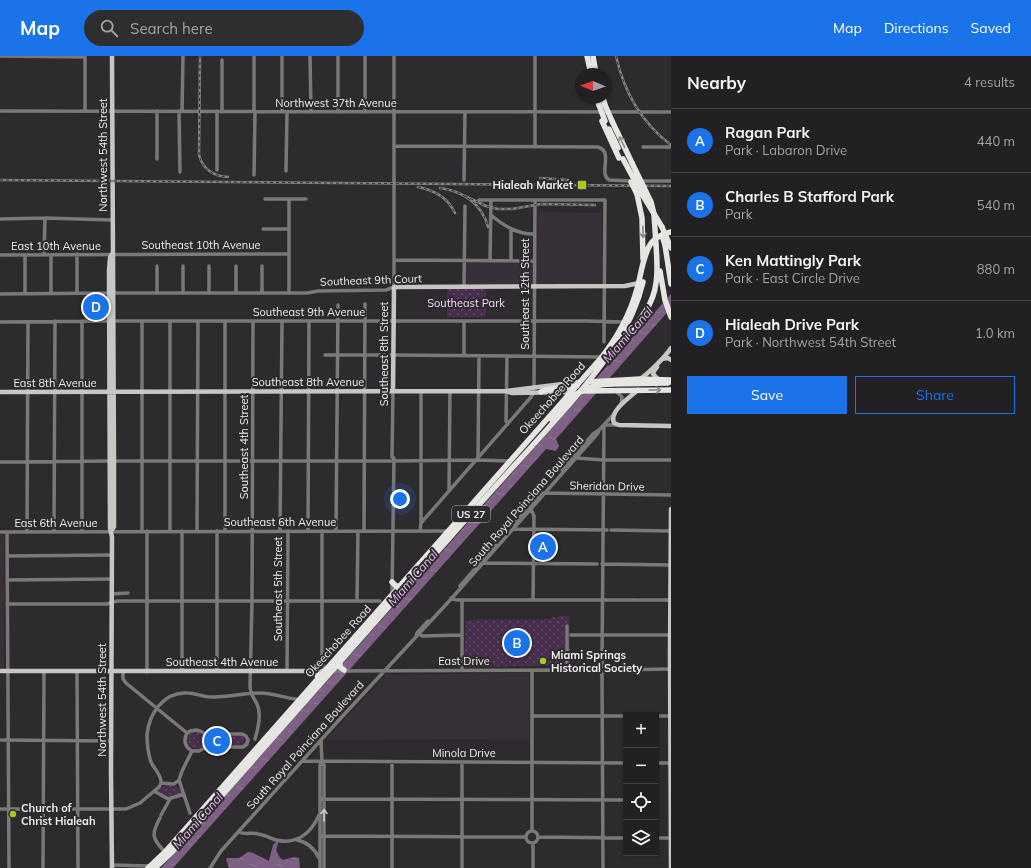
<!DOCTYPE html>
<html lang="en">
<head>
<meta charset="utf-8">
<style>
  body { margin:0; font-family:Mulish,sans-serif; background:#2e2d2f; color:#f1f3f6 }
  .controls { position:absolute; right:12px; bottom:12px; display:grid; overflow:hidden; border-radius:0px; box-shadow:0 1px 3px #0004 }
  .controls button { width:36px; height:36px; display:grid; place-items:center; padding:0; border:0; border-bottom:1px solid #3f3e40; background:#222022; color:#f1f3f6; font:20px sans-serif }
  .compass { position:absolute; left:575px; top:12px; width:36px; height:36px; border-radius:50%; background:#222022; box-shadow:0 1px 3px #0004; rotate:272deg }
  .you { position:absolute; left:400px; top:443px; width:14px; height:14px; margin:-10px; border:3px solid #fff; border-radius:50%; background:#1a73e8; box-shadow:0 0 0 6px #1a73e833 }
  .badge { display:grid; place-items:center; width:26px; height:26px; border-radius:50%; background:#1a73e8; color:#fff; font-size:13px; font-weight:700 }
  .pin { position:absolute; translate:-50% -50%; border:2px solid #fff; box-shadow:0 1px 4px #0006 }
  .list { margin:0; padding:0; list-style:none }
  h2 { display:flex; justify-content:space-between; align-items:center; height:52px; margin:0; padding:0 16px; font-size:17px }
  h2 small { font-size:13px; font-weight:400; color:#a2a3a5 }
  .list li { display:grid; grid-template-columns:26px 1fr auto; gap:12px; align-items:center; box-sizing:border-box; height:64px; padding:0 16px; border-top:1px solid #3f3e40 }
  .list b { display:block; font-size:15px; white-space:nowrap }
  .list p { margin:0; font-size:13px; white-space:nowrap; color:#a2a3a5 }
  .list em { font-size:13px; font-style:normal; color:#a2a3a5 }
  .actions { display:flex; gap:8px; padding:12px 16px }
  .actions a { flex:1; padding:9px 0; border:1px solid #1a73e8; border-radius:0px; text-align:center; font-size:14px; color:#1a73e8 }
  .actions .main { background:#1a73e8; color:#fff }
  .icon { flex:none; width:22px; height:22px; fill:none; stroke:currentColor; stroke-width:2; stroke-linecap:round; stroke-linejoin:round }
  .map { position:relative; flex:none; width:671px; height:812px; overflow:hidden }
  header { display:flex; align-items:center; gap:24px; box-sizing:border-box; height:56px; padding:0 20px; background:#1a73e8; color:#fff }
  header strong { font-size:19px }
  nav { display:flex; gap:22px; margin-inline-start:auto; font-size:14px }
  .search { width:280px; height:36px; background:#2e2d2f; display:flex; align-items:center; gap:10px; box-sizing:border-box; padding:0 14px; border-radius:22px; color:#a2a3a5; font-size:15px }
  main { display:flex }
  aside { flex:1; background:#222022 }
  .map>svg:first-child { display:block }
  .built { fill:#373039 }
  .park { fill:url(#park-dots) }
  .water { fill:url(#water-ripples) }
  .lines { fill:none; stroke-linecap:round; stroke-linejoin:round }
  .minor { stroke:#797977; stroke-width:3.5 }
  .major { stroke:#c6c7c3; stroke-width:4.5 }
  .highway { stroke:#e5e6e1; stroke-width:5.5 }
  .rail-casing { stroke:#868386; stroke-width:2.5 }
  .rail { stroke:#2e2b2e; stroke-width:1; stroke-dasharray:3; stroke-linecap:butt }
  .highway-bridge { stroke:#e5e6e1; stroke-width:5.5 }
  .oneway { stroke:#8a8888 }
  .oneway2 { stroke:#cbcaca }
  .poi-dot { fill:#a5c822; stroke:#2e2b2e; stroke-width:1.5 }
  .labels { text-anchor:middle; stroke-width:4; stroke-linejoin:round; paint-order:stroke }
  .shield { fill:#2e2b2e; stroke:#b4b2b4; stroke-width:1 }
  .shield-label { font-size:10px; font-weight:bold; fill:#eeecee }
  .street-label { font-size:11px; fill:#eeecee; stroke:#2e2b2e }
  .poi-label { font-size:11px; font-weight:bold; fill:#eeecee; stroke:#2e2b2e; text-anchor:start }
  .park-label { font-size:11px; fill:#f5d8fb; stroke:#2e2b2e }
  .water-label { font-size:12px; font-style:italic; fill:#eab9f4; stroke:#2e2b2e }
</style>
</head>
<body>
<header>
<strong>Map</strong>
<div class="search"><svg class="icon" aria-label="search" viewBox="0 0 24 24"><circle cx="10" cy="10" r="6"/><path d="M15 15l6 6"/></svg>Search here</div>
<nav><a>Map</a><a>Directions</a><a>Saved</a></nav>
</header>
<main>
<div class="map">
<svg width="671" height="812" viewBox="0 0 671 812">
  <defs>
    <pattern id="park-dots" width="8" height="8" patternUnits="userSpaceOnUse"><rect width="8" height="8" fill="#482e4d"/><path d="M2 2h.1M6 6h.1" fill="none" stroke="#634c67" stroke-width="1.8" stroke-linecap="round"/></pattern>
    <pattern id="water-ripples" width="26" height="14" patternUnits="userSpaceOnUse"><rect width="26" height="14" fill="#7d6083"/><path d="M2 4q2-2 4 0t4 0M15 11q2-2 4 0t4 0" fill="none" stroke="#907795"/></pattern>
  </defs>
  <rect width="100%" height="100%" fill="#2e2b2e"/>
  <path class="built" d="M538,156L602,157V228H465L466,206H537Z
    M0,479H4V613L0,612Z
    M529,617V683L326,684L386,619Z"/>
  <path class="park" d="M447,232H486V261H447Z
    M84,240H108V263H84Z
    M537,477H550L549,504H537Z
    M559,560H569L570,609L466,611L464,609L466,565L482,563H550L553,561L558,562Z
    M192,675L201,676L204,679L242,680L245,681L247,684L246,687L243,689H205L200,693L195,694L188,689L186,684L190,677Z
    M164,730C171,729 179,729 182,736L169,742L158,735L159,733Z"/>
  <path class="water" d="M671,238V252L556,383L559,390L556,395L546,393L173,812H161Z
    M277,785L278,787L276,794L280,802L283,804L294,801L299,802L300,812H229L226,803L228,802H239L248,796L253,797L269,805L273,789Z"/>
  <g class="lines">
    <path class="minor" d="M0,0L85,1
      M254,0V56
      M282,0V56
      M310,0L311,56
      M535,0V91
      M0,55L671,56
      M85,55V0
      M157,55V103
      M179,55L180,116
      M182,55L183,0
      M217,55V114
      M222,56V4
      M338,56V0
      M365,56V0
      M394,90L598,91C614,96 598,117 609,124L632,125
      M643,91H671
      M286,115L287,56
      M254,119L255,56
      M464,124L465,56
      M640,125H671
      M265,143H306
      M289,143V237
      M479,144H605L604,286
      M491,159C504,170 517,178 534,178
      M0,163L45,162L112,164
      M263,173H289
      M511,174V204
      M0,199L289,198
      M25,199V238
      M44,199L45,162
      M51,199V237
      M394,204L534,205
      M490,204L491,144
      M262,210V237
      M464,230L465,150
      M77,237V198
      M114,237H307L318,235L386,234L394,231V0
      M157,237V210
      M183,237V210
      M209,237V210
      M236,237V210
      M0,238L110,237
      M114,265H586L624,266
      M170,265V475
      M253,265L252,545L250,630C250,638 254,642 257,648C262,658 258,673 255,683
      M0,266L110,265
      M325,299H393L602,301
      M464,300V265
      M507,300L506,365L508,368
      M534,332L535,144
      M616,335L622,341L621,348
      M604,369H619
      M392,401L393,335
      M576,402L604,404H671
      M478,403L479,300
      M114,405H391
      M394,405L477,404L510,405
      M0,406L110,405
      M562,414L593,378L599,374
      M449,434L450,335
      M543,437L671,439
      M531,453L534,460L533,544
      M421,467V335
      M514,468L541,438
      M513,473L607,474
      M611,474L671,475
      M54,475L55,265
      M142,475V265
      M197,475L198,265
      M225,475V265
      M280,475L282,265
      M308,475L309,265
      M322,475V603L325,615
      M336,475L338,249
      M364,475L365,248
      M420,475L421,467L531,341L534,336
      M0,476L449,475
      M7,476L9,812
      M27,476L28,266
      M82,476V265
      M7,500L112,499
      M483,507L597,508
      M602,508L671,509
      M7,524L112,523
      M460,530L496,489
      M112,538L128,537
      M392,538L394,402L392,401
      M451,542L456,544H637
      M639,544H671
      M357,545L358,475
      M7,548H107L117,545H380
      M567,570V614
      M420,578L422,580L462,579
      M571,579H671
      M416,580L417,577L428,565
      M603,611L602,607L604,369
      M462,614V544
      M532,614V775
      M77,615L78,812
      M182,615V475
      M217,615V475
      M287,615L288,475
      M332,615L595,614L600,615
      M123,616V623L126,627L187,677
      M147,616V475
      M601,616L602,620L603,812
      M604,616L608,614L671,613
      M532,660H626
      M656,660H671
      M187,677L190,675L196,674L200,675L206,678H242L246,680L248,684
      M187,677C183,685 185,691 192,695
      M0,684L111,685
      M321,684L322,706L324,709V812
      M192,695H199L207,691H243L247,688L248,684
      M302,705L626,707
      M392,706V812
      M462,706V812
      M656,707H671
      M161,727C162,719 154,713 151,706C148,697 147,688 147,679C149,657 164,636 187,637C196,637 203,641 211,641C228,641 244,637 260,637C273,637 284,642 296,643
      M161,727L174,728L179,724
      M154,735L168,743L184,738
      M320,743L625,744
      M0,753H126L140,747L159,731L161,727
      M190,757L179,724L182,715L192,695
      M161,759L170,743
      M160,762C151,778 152,783 165,796
      M526 781a6 6 0 1 1 12 0a6 6 0 1 1-12 0Z
      M239,776C245,779 252,776 258,778C265,779 270,782 276,784C297,789 311,777 319,759
      M320,780L526,781
      M539,781L626,782
      M656,782H670
      M297,784C308,786 314,792 319,802
      M533,787V812
      M112,809L150,810
      M43,812L44,615
      M210,812L221,795L339,664L452,542L598,377L599,374L614,358
      M320,812V709L322,706"/>
    <path class="major" d="M662,303L668,302L671,304
      M657,311L654,315L653,318L658,323
      M640,323C649,317 665,301 671,292
      M638,334C630,341 609,355 614,367L619,369L671,370
      M393,335L394,231L625,230L639,227
      M506,335L512,337L571,336
      M0,336L506,335L579,326
      M111,475L114,471V405L112,0
      M0,615H326
      M112,812L111,718L112,481L110,472L109,215L110,202L112,198
      M671,812L670,598L671,453"/>
    <path class="highway" d="M587,0L591,18
      M593,0L596,18
      M597,42L599,49
      M603,42L605,49
      M602,65L619,102
      M612,65L632,107
      M609,73L618,92
      M637,138L642,162L643,203
      M642,138L662,171
      M665,189L671,228
      M660,215L665,244L671,261
      M618,290C634,270 653,253 656,227C658,215 657,202 656,189
      M588,326L640,323L671,324
      M611,328L668,327L671,325
      M581,335L671,334
      M541,336L544,334L577,330
      M392,526L396,530H401
      M340,606V611L344,614
      M312,615L317,618L318,623
      M148,812L165,796L601,302C617,282 630,258 637,233C641,220 643,197 652,186C657,180 664,178 671,176
      M155,812L172,796C273,682 374,567 476,452C508,416 541,381 573,344C603,309 632,272 643,226"/>
    <defs>
      <path id="rail" d="M200,0L199,99C203,114 213,120 228,121
        M616,0C624,36 642,67 671,89
        M540,122L568,124
        M0,124L671,130
        M418,131C434,134 448,142 455,157
        M440,132C463,135 482,148 488,171
        M465,140L486,150L498,153H512L541,148L595,149"/>
    </defs>
    <use href="#rail" class="rail-casing"/>
    <use href="#rail" class="rail"/>
    <path class="highway-bridge" d="M599,49L605,65
      M605,49L612,65
      M623,103L642,138
      M632,107L651,146L654,158L656,189
      M631,126L637,138
      M662,171L671,192
      M662,180L665,189
      M551,363C570,341 581,329 611,328"/>
  </g>
  <defs><path id="oneway-shaft" d="M-6 0H5M1.5-3L5.5 0L1.5 3" fill="none" stroke-width="1.6" stroke-linecap="round" stroke-linejoin="round"/></defs>
  <g class="oneway">
    <use href="#oneway-shaft" transform="translate(622 86) rotate(-116)"/>
    <use href="#oneway-shaft" transform="translate(643 176) rotate(89)"/>
    <use href="#oneway-shaft" transform="translate(655 334)"/>
  </g>
  <use class="oneway2" href="#oneway-shaft" transform="translate(324 759) rotate(-90)"/>
  <g class="poi-dot">
    <rect x="577" y="124" width="10" height="10" rx="2"/>
    <circle cx="543" cy="605" r="4"/>
    <circle cx="13" cy="758" r="4"/>
  </g>
  <g class="labels">
    <rect class="shield" x="452" y="450" width="38" height="16" rx="3"/>
    <g class="shield-label">
      <text x="471" y="462">US 27</text>
    </g>
    <g class="street-label">
      <text x="336" y="51">Northwest 37th Avenue</text>
      <text transform="translate(103 99) rotate(-90)" y="4">Northwest 54th Street</text>
      <text x="201" y="193">Southeast 10th Avenue</text>
      <text x="56" y="194">East 10th Avenue</text>
      <text transform="translate(371 224) rotate(-2)" y="4">Southeast 9th Court</text>
      <text transform="translate(525 238) rotate(-90)" y="4">Southeast 12th Street</text>
      <text x="309" y="260">Southeast 9th Avenue</text>
      <text transform="translate(384 298) rotate(-90)" y="4">Southeast 8th Street</text>
      <text x="308" y="330">Southeast 8th Avenue</text>
      <text x="55" y="331">East 8th Avenue</text>
      <text transform="translate(552 342) rotate(-48)" y="4">Okeechobee Road</text>
      <text transform="translate(244 391) rotate(-90)" y="4">Southeast 4th Street</text>
      <text transform="translate(607 430) rotate(1)" y="4">Sheridan Drive</text>
      <text transform="translate(526 445) rotate(-49)" y="4">South Royal Poinciana Boulevard</text>
      <text x="280" y="470">Southeast 6th Avenue</text>
      <text x="56" y="471">East 6th Avenue</text>
      <text transform="translate(278 533) rotate(-90)" y="4">Southeast 5th Street</text>
      <text transform="translate(338 585) rotate(-48)" y="4">Okeechobee Road</text>
      <text x="464" y="609">East Drive</text>
      <text x="222" y="610">Southeast 4th Avenue</text>
      <text transform="translate(102 644) rotate(-90)" y="4">Northwest 54th Street</text>
      <text transform="translate(305 689) rotate(-48)" y="4">South Royal Poinciana Boulevard</text>
      <text x="464" y="701">Minola Drive</text>
    </g>
    <g class="poi-label">
      <text x="573" y="133" text-anchor="end">Hialeah Market</text>
      <text x="551" y="603">Miami Springs<tspan x="551" dy="13">Historical Society</tspan></text>
      <text x="21" y="756">Church of<tspan x="21" dy="13">Christ Hialeah</tspan></text>
    </g>
    <g class="park-label">
      <text x="466" y="251">Southeast Park</text>
    </g>
    <g class="water-label">
      <text transform="translate(628 279) rotate(-49)" y="4">Miami Canal</text>
      <text transform="translate(413 522) rotate(-49)" y="4">Miami Canal</text>
      <text transform="translate(198 765) rotate(-49)" y="4">Miami Canal</text>
    </g>
  </g>
</svg>
<div class="controls">
<button>+</button>
<button>−</button>
<button><svg class="icon" aria-label="locate" viewBox="0 0 24 24"><circle cx="12" cy="12" r="6"/><path d="M12 2v4M12 18v4M2 12h4M18 12h4"/></svg></button>
<button><svg class="icon" aria-label="layers" viewBox="0 0 24 24"><path d="M12 4l9 5-9 5-9-5zM3 14l9 5 9-5"/></svg></button>
</div>
<svg class="compass" viewBox="-18 -18 36 36"><path d="M0-13l5 13h-10z" fill="#e53935"/><path d="M0 13l5-13h-10z" fill="#a2a3a5"/></svg>
<div class="you"></div>
<div class="pin badge" style="left:543px;top:491px">A</div>
<div class="pin badge" style="left:517px;top:587px">B</div>
<div class="pin badge" style="left:217px;top:685px">C</div>
<div class="pin badge" style="left:96px;top:251px">D</div>
</div>
<aside>
<h2>Nearby<small>4 results</small></h2>
<ul class="list">
<li><span class="badge">A</span><div><b>Ragan Park</b><p>Park · Labaron Drive</p></div><em>440 m</em></li>
<li><span class="badge">B</span><div><b>Charles B Stafford Park</b><p>Park</p></div><em>540 m</em></li>
<li><span class="badge">C</span><div><b>Ken Mattingly Park</b><p>Park · East Circle Drive</p></div><em>880 m</em></li>
<li><span class="badge">D</span><div><b>Hialeah Drive Park</b><p>Park · Northwest 54th Street</p></div><em>1.0 km</em></li>
</ul>
<div class="actions"><a class="main">Save</a><a>Share</a></div>
</aside>
</main>
</body>
</html>
